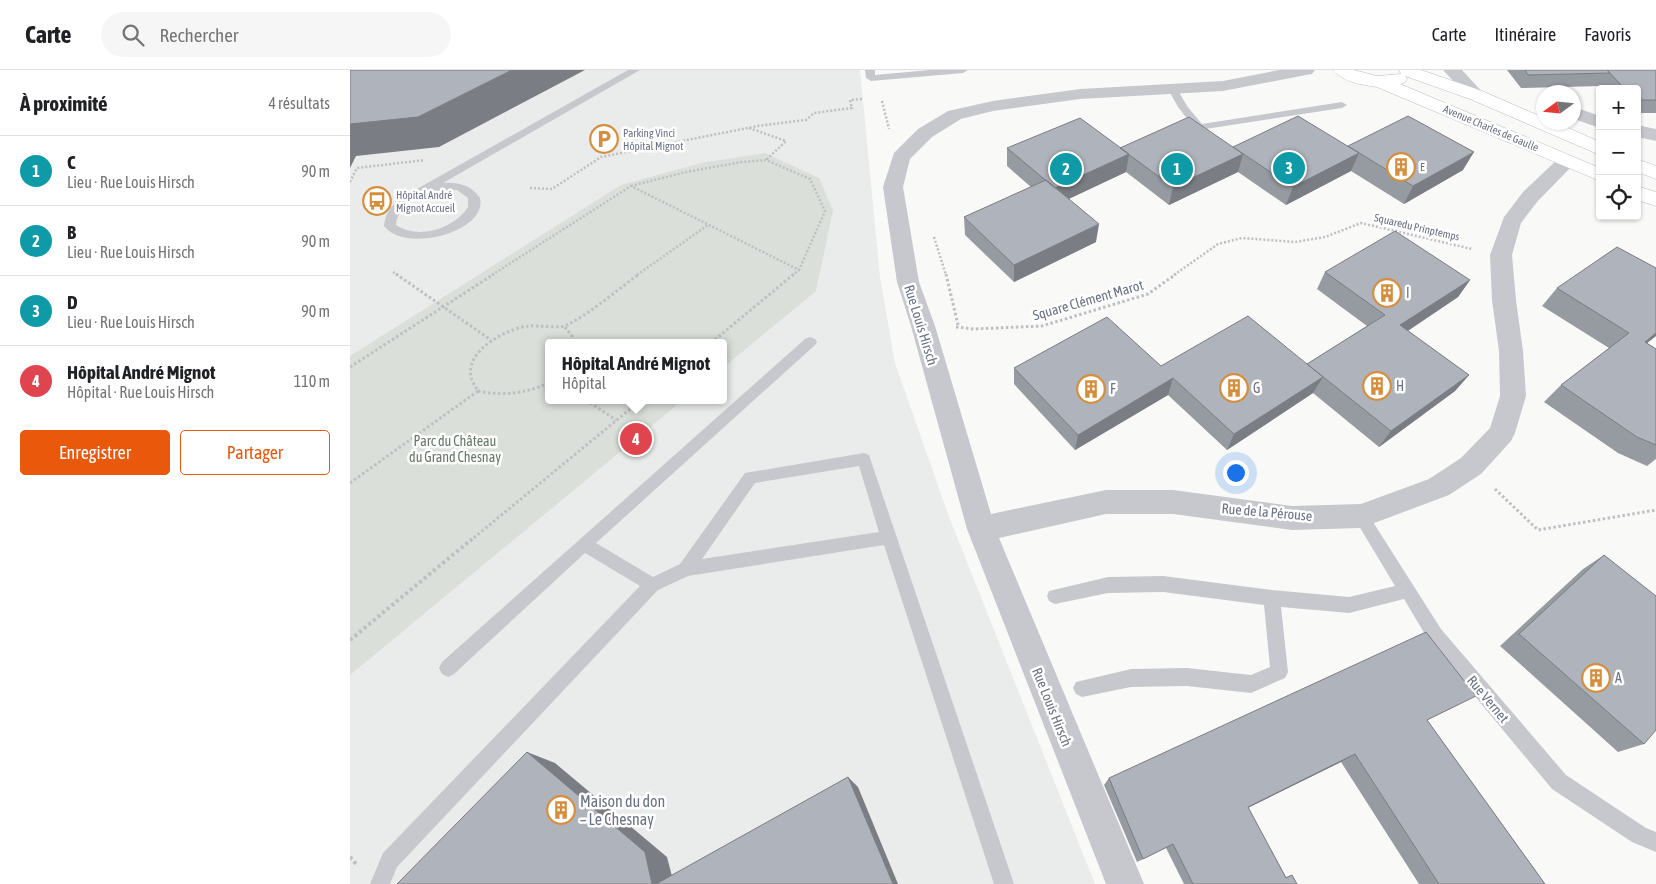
<!DOCTYPE html>
<html lang="fr">
<head>
<meta charset="utf-8">
<style>
  body { margin:0; font-family:"Asap Condensed",sans-serif; background:#f6f6f6; color:#202124 }
  .controls { position:absolute; right:15px; top:15px; display:grid; overflow:hidden; border-radius:5px; box-shadow:0 1px 4px #0004 }
  .controls button { width:45px; height:45px; display:grid; place-items:center; padding:0; border:0; border-bottom:1px solid #e0e0e0; background:#fff; color:#202124; font:25px sans-serif }
  .compass { position:absolute; left:1186px; top:15px; width:45px; height:45px; border-radius:50%; background:#fff; box-shadow:0 1px 4px #0004; rotate:255deg }
  .you { position:absolute; left:885px; top:402px; width:18px; height:18px; margin:-12px; border:4px solid #fff; border-radius:50%; background:#1a73e8; box-shadow:0 0 0 8px #1a73e833 }
  .badge { display:grid; place-items:center; width:32px; height:32px; border-radius:50%; background:#ea580c; color:#fff; font-size:16px; font-weight:700 }
  .pin { position:absolute; translate:-50% -50%; border:2px solid #fff; box-shadow:0 1px 5px #0006 }
  .popup { position:absolute; left:195px; top:269px; width:182px; height:65px; box-sizing:border-box; display:grid; place-content:center; border-radius:5px; background:#fff; filter:drop-shadow(0 1px 4px #0005); font-size:16px; white-space:nowrap; color:#757577 }
  .popup b { font-size:19px; color:#202124 }
  .popup::after { content:''; position:absolute; left:50%; top:100%; margin-left:-10px; border:10px solid transparent; border-top-color:#fff }
  .list { margin:0; padding:0; list-style:none }
  h2 { display:flex; justify-content:space-between; align-items:center; height:65px; margin:0; padding:0 20px; font-size:21px }
  h2 small { font-size:16px; font-weight:400; color:#757577 }
  .list li { display:grid; grid-template-columns:32px 1fr auto; gap:15px; align-items:center; box-sizing:border-box; height:70px; padding:0 20px; border-top:1px solid #e0e0e0 }
  .list b { display:block; font-size:19px; white-space:nowrap }
  .list p { margin:0; font-size:16px; white-space:nowrap; color:#757577 }
  .list em { font-size:16px; font-style:normal; color:#757577 }
  .actions { display:flex; gap:10px; padding:15px 20px }
  .actions a { flex:1; padding:11px 0; border:1px solid #ea580c; border-radius:5px; text-align:center; font-size:18px; color:#ea580c }
  .actions .main { background:#ea580c; color:#fff }
  .icon { flex:none; width:28px; height:28px; fill:none; stroke:currentColor; stroke-width:2; stroke-linecap:round; stroke-linejoin:round }
  .map { position:relative; flex:none; width:1306px; height:814px; overflow:hidden }
  header { display:flex; align-items:center; gap:30px; box-sizing:border-box; height:70px; padding:0 25px; background:#fff; border-bottom:1px solid #e0e0e0 }
  header strong { font-size:24px }
  nav { display:flex; gap:28px; margin-inline-start:auto; font-size:18px }
  .search { width:350px; height:45px; background:#f6f6f6; display:flex; align-items:center; gap:12px; box-sizing:border-box; padding:0 18px; border-radius:28px; color:#757577; font-size:19px }
  main { display:flex }
  aside { flex:1; background:#fff }
  .map>svg:first-child { display:block }
  .built { fill:#eaebeb; fill-rule:evenodd }
  .green { fill:#dae0d9 }
  .lines { fill:none; stroke-linecap:round; stroke-linejoin:round }
  .secondary-casing { stroke:#b9bbc1; stroke-width:1 }
  .path-far2 { stroke:#bebfc3; stroke-width:2.5; stroke-dasharray:2 2; stroke-linecap:butt }
  .path-far1 { stroke:#bebfc3; stroke-width:3; stroke-dasharray:2.5 2.5; stroke-linecap:butt }
  .path { stroke:#bebfc3; stroke-width:4; stroke-dasharray:3 3; stroke-linecap:butt }
  .service { fill:#c6c8cd; fill-rule:evenodd }
  .minor { fill:#c6c8cd; fill-rule:evenodd }
  .tertiary { fill:#c6c8cd; fill-rule:evenodd }
  .secondary { fill:#fff; fill-rule:evenodd }
  .wall { fill:#969aa1 }
  .shaded-wall { fill:#7a7d83 }
  .building { fill:#afb3bb; stroke:#7a7d83 }
  .labels { text-anchor:middle; stroke-width:5; stroke-linejoin:round; paint-order:stroke }
  .far-street-label { font-size:11px; fill:#6b7286; stroke:#fff }
  .far-poi-label { font-size:11px; fill:#6b7286; stroke:#fff; text-anchor:start }
  .poi-label { font-size:14px; fill:#6b7286; stroke:#fff; text-anchor:start }
  .street-label { font-size:14px; fill:#6b7286; stroke:#fff }
  .park-label { font-size:14px; fill:#667967; stroke:#fff }
  .near-poi-label { font-size:16px; fill:#6b7286; stroke:#fff; text-anchor:start }
</style>
</head>
<body>
<header>
<strong>Carte</strong>
<div class="search"><svg class="icon" aria-label="search" viewBox="0 0 24 24"><circle cx="10" cy="10" r="6"/><path d="M15 15l6 6"/></svg>Rechercher</div>
<nav><a>Carte</a><a>Itinéraire</a><a>Favoris</a></nav>
</header>
<main>
<aside>
<h2>À proximité<small>4 résultats</small></h2>
<ul class="list">
<li><span class="badge" style="background:#0f9aa8">1</span><div><b>C</b><p>Lieu · Rue Louis Hirsch</p></div><em>90 m</em></li>
<li><span class="badge" style="background:#0f9aa8">2</span><div><b>B</b><p>Lieu · Rue Louis Hirsch</p></div><em>90 m</em></li>
<li><span class="badge" style="background:#0f9aa8">3</span><div><b>D</b><p>Lieu · Rue Louis Hirsch</p></div><em>90 m</em></li>
<li><span class="badge" style="background:#e0444e">4</span><div><b>Hôpital André Mignot</b><p>Hôpital · Rue Louis Hirsch</p></div><em>110 m</em></li>
</ul>
<div class="actions"><a class="main">Enregistrer</a><a>Partager</a></div>
</aside>
<div class="map">
<svg width="1306" height="814" viewBox="0 0 1306 814">
  <rect width="100%" height="100%" fill="#f9faf8"/>
  <path class="built" d="M0,0H510L530,207L545,293L598,444L745,814H0ZM198,273H374V330H198Z"/>
  <path class="green" d="M415,83L469,108L483,140L466,221L374,297V273H198V330H333L0,605V286L271,115L351,93Z"/>
  <g class="lines">
    <defs>
      <path id="secondary" d="M983,0H1004L1027,6L1051,4L1049,0H1071L1132,21L1194,48V52H1205L1250,72V85L1120,29L1055,6L1057,9L1054,13L1050,14L1250,98V111L1027,17C1013,15 992,12 983,0Z
        M1287,89L1306,96V109L1287,102Z
        M1287,116L1306,122V136L1287,130Z"/>
    </defs>
    <use href="#secondary" class="secondary-casing"/>
    <path class="path-far2" d="M1199,17L1204,22
      M532,31L539,59
      M399,58L436,71L416,90
      M0,112L7,98L75,90
      M281,116L336,102L392,92L416,90L460,109L475,141L449,200
      M180,118L202,119L251,87L408,56L456,50L464,43L502,38L500,30L512,29
      M584,167L596,205
      M43,202L48,205
      M142,205L281,116L449,200L443,205
      M287,205L358,155
      M824,205L868,174L892,168L945,172L975,167L1011,153L1122,179"/>
    <path class="path-far1" d="M46,204L141,270
      M596,204L608,255
      M215,257L222,266L223,273
      M606,257L624,259L692,256L798,224L826,204
      M361,273L444,204
      M0,297L144,204
      M128,321C153,326 175,324 198,313
      M236,330L266,350
      M0,413L128,321C126,317 122,312 121,307C115,280 158,258 179,256C188,255 211,259 217,255C242,242 266,221 289,204
      M1145,419L1188,460L1306,440
      M120,471L291,330"/>
    <path class="path" d="M0,570L122,469
      M0,787L6,794"/>
    <path class="service" d="M278,0H290L93,113C108,112 121,115 130,128C138,162 55,184 34,156C35,144 41,135 51,128ZM93,120H107L118,128V137C104,159 68,170 46,155C48,132 74,124 93,120Z
      M515,0H525V5L580,0H618L613,3L521,11L516,8Z
      M823,16L826,17L837,36L852,54L992,32L997,35L992,38L849,60L845,59L828,37L818,19Z
      M460,267L465,269L467,272L465,275L246,473L303,507L330,494L395,403L514,383L519,385L664,814H644L534,475L338,506L308,520L47,797L40,814H20L33,783L290,516L235,483L104,604L98,607L92,604L89,598L92,592L455,269ZM509,396L529,462L352,489L405,413Z
      M1011,439L1016,441L1091,559L1216,705L1296,758L1306,762V782L1282,772L1202,719L1079,571L1054,529L999,543L931,537L938,602L935,608L901,623L837,616L781,617L732,627L726,624L723,618L726,612L781,599L837,598L901,605L920,597L914,535L813,522L758,523L705,534L699,531L697,526L699,521L758,507L813,506L922,520L999,527L1045,516L1003,446L1006,441Z"/>
    <path class="minor" d="M929,0H965L962,4L956,5L873,21L730,29L643,41L611,49L582,67L560,89L553,117L569,212L585,256L641,444L756,420H823L942,436L1011,434L1079,409L1111,388L1140,358L1150,326L1149,281L1142,230L1140,185L1154,147L1173,122L1210,87L1217,85L1224,87L1227,91L1187,132L1171,153L1162,185L1166,230L1173,281L1176,326L1165,363L1161,371L1131,404L1099,425L1011,458L942,460L823,444H756L649,468L794,814H756L617,459L561,256L547,212L533,117L544,83L568,59L598,41L643,31L730,19L873,11Z
      M1224,37L1250,46V58L1224,49Z
      M1287,55L1306,59V71L1287,67Z"/>
    <path class="tertiary" d="M1093,0H1112L1135,25L1132,29L1126,30L1120,29Z"/>
    <use href="#secondary" class="secondary"/>
  </g>
  <path class="wall" d="M1157,0H1306V43H1287V19H1254L1251,16L1171,18Z
    M998,76L1113,100L1054,134L1001,101L936,135L888,102L819,135L776,102L718,129L746,172L664,212L615,165L614,147L681,117L657,96V78Z
    M1306,198V266L1297,273L1306,279V389L1297,396L1268,383L1194,332L1211,315L1259,278L1192,236L1207,218Z
    M975,202L1120,210L1108,227L1058,261L1119,305L1105,321L1029,377L963,323L877,380L818,325L725,380L664,314V298L957,294L1017,256L967,219Z
    M1254,485L1294,674L1268,682L1150,576L1233,499Z
    M1108,635L1077,650L1195,814H1069L991,692L898,738L936,807L942,805L947,814H834L816,778L787,792L754,715L759,708Z"/>
  <path class="shaded-wall" d="M162,0H235L89,77L6,86L0,98V54Z
    M1124,82L1113,100L1054,134L1063,116Z
    M1009,83L1001,101L936,135L943,117Z
    M779,84L776,102L704,136L705,118Z
    M893,84L888,102L819,135L823,117Z
    M749,154L746,172L664,212V195Z
    M1120,210L1108,227L1039,273L1050,255Z
    M1306,263V266L1276,289L1295,272Z
    M1119,305L1105,321L1029,377L1041,361Z
    M973,307L963,323L877,380L884,364Z
    M823,308L818,325L725,380L728,365Z
    M177,682L205,693L317,787L324,814H302Z
    M1005,684L991,692L887,743L898,737Z
    M498,707L508,717L548,814H543Z"/>
  <path class="building" d="M0,0H162L68,47L0,54Z
    M1175,0H1257L1260,3L1178,5Z
    M1257,0H1306V30H1287V19H1275Z
    M948,46L1009,83L943,117L883,77Z
    M1058,46L1124,82L1063,116L998,76Z
    M839,47L893,84L823,117L770,78Z
    M730,48L779,84L705,118L657,78Z
    M696,110L749,154L664,195L614,147Z
    M1045,161L1120,210L1050,255L1119,305L1041,361L957,294L1035,245L975,202Z
    M1267,177L1306,198V263L1295,272L1306,279V375L1287,367L1211,315L1279,263L1207,218Z
    M898,246L973,307L884,364L823,308L728,365L664,298L757,247L811,296Z
    M1254,485L1306,526V660L1294,674L1169,564Z
    M1076,562L1126,626L1077,650L1195,814H1089L1005,684L898,737L936,808L942,805L947,814H843L823,774L793,789L759,708Z
    M177,682L295,782L302,814H47Z
    M498,707L543,814H306Z"/>
  <defs>
    <symbol id="parking-ring" viewBox="-11 -11 22 22"><circle r="9.5" fill="#fff" stroke="#d68e3c" stroke-width="1.5"/><path d="M-3.5-5.5H1a3.5 3.5 0 0 1 0 7H-1V5.5H-3.5ZM-1-3.4V-.6H.8a1.4 1.4 0 0 0 0-2.8Z" fill="#d68e3c"/></symbol>
    <symbol id="building-ring" viewBox="-11 -11 22 22"><circle r="9.5" fill="#fff" stroke="#d68e3c" stroke-width="1.5"/><path d="M-4-6H4V6H1V3H-1V6H-4ZM-2.5-4.3h1.7v1.8h-1.7ZM.8-4.3h1.7v1.8H.8ZM-2.5-1h1.7V.8h-1.7ZM.8-1h1.7V.8H.8Z" fill="#d68e3c"/></symbol>
    <symbol id="bus-ring" viewBox="-11 -11 22 22"><circle r="9.5" fill="#fff" stroke="#d68e3c" stroke-width="1.5"/><path d="M-5-6H5V4H4V6H2V4H-2V6H-4V4H-5ZM-3.5-4V0h7V-4ZM-3.5 1.2v1.5H-2V1.2ZM2 1.2v1.5H3.5V1.2Z" fill="#d68e3c"/></symbol>
  </defs>
  <g fill-rule="evenodd">
    <use href="#parking-ring" x="238" y="53" width="32" height="32"/>
    <use href="#building-ring" x="1035" y="81" width="32" height="32"/>
    <use href="#bus-ring" x="11" y="115" width="32" height="32"/>
    <use href="#building-ring" x="1021" y="207" width="32" height="32"/>
    <use href="#building-ring" x="1011" y="300" width="32" height="32"/>
    <use href="#building-ring" x="868" y="302" width="32" height="32"/>
    <use href="#building-ring" x="725" y="303" width="32" height="32"/>
    <use href="#building-ring" x="1230" y="592" width="32" height="32"/>
    <use href="#building-ring" x="195" y="724" width="32" height="32"/>
  </g>
  <g class="labels">
    <g class="far-street-label">
      <text transform="translate(1141 58) rotate(23)" y="4">Avenue Charles de Gaulle</text>
      <text transform="translate(1067 157) rotate(13)" y="4">Squaredu Prinptemps</text>
    </g>
    <g class="far-poi-label">
      <text x="273" y="67">Parking Vinci<tspan x="273" dy="13">Hôpital Mignot</tspan></text>
      <text x="1070" y="101">E</text>
      <text x="46" y="129">Hôpital André<tspan x="46" dy="13">Mignot Accueil</tspan></text>
    </g>
    <g class="poi-label">
      <text x="1056" y="228">I</text>
      <text x="1046" y="321">H</text>
      <text x="903" y="323">G</text>
      <text x="760" y="324">F</text>
      <text x="1265" y="613">A</text>
    </g>
    <g class="street-label">
      <text transform="translate(738 230) rotate(-16)" y="5">Square Clément Marot</text>
      <text transform="translate(571 255) rotate(73)" y="5">Rue Louis Hirsch</text>
      <text transform="translate(917 442) rotate(5)" y="5">Rue de la Pérouse</text>
      <text transform="translate(1138 629) rotate(50)" y="5">Rue Vernet</text>
      <text transform="translate(702 637) rotate(68)" y="5">Rue Louis Hirsch</text>
    </g>
    <g class="park-label">
      <text x="105" y="376">Parc du Château<tspan x="105" dy="16">du Grand Chesnay</tspan></text>
    </g>
    <g class="near-poi-label">
      <text x="230" y="737">Maison du don<tspan x="230" dy="18">– Le Chesnay</tspan></text>
    </g>
  </g>
</svg>
<div class="controls">
<button>+</button>
<button>−</button>
<button><svg class="icon" aria-label="locate" viewBox="0 0 24 24"><circle cx="12" cy="12" r="6"/><path d="M12 2v4M12 18v4M2 12h4M18 12h4"/></svg></button>
</div>
<svg class="compass" viewBox="-18 -18 36 36"><path d="M0-13l5 13h-10z" fill="#e53935"/><path d="M0 13l5-13h-10z" fill="#757577"/></svg>
<div class="you"></div>
<div class="pin badge" style="left:827px;top:99px;background:#0f9aa8">1</div>
<div class="pin badge" style="left:716px;top:99px;background:#0f9aa8">2</div>
<div class="pin badge" style="left:939px;top:98px;background:#0f9aa8">3</div>
<div class="pin badge" style="left:286px;top:369px;background:#e0444e">4</div>
<div class="popup"><b>Hôpital André Mignot</b>Hôpital</div>
</div>
</main>
</body>
</html>
